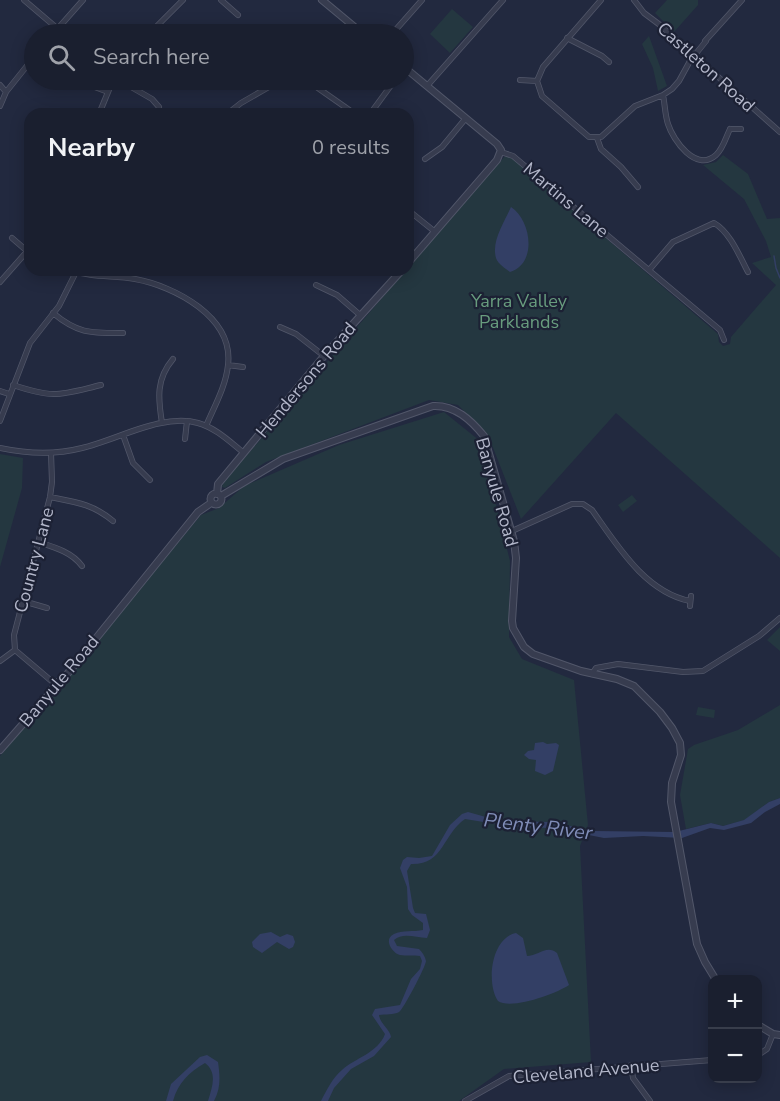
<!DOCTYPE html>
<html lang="en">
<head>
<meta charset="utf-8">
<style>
  body { margin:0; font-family:"Nunito Sans",sans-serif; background:#272c3b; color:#f1f3f6 }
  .controls { position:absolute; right:18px; bottom:18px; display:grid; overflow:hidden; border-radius:12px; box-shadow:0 3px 15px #0003 }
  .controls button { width:54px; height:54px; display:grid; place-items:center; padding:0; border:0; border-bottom:2px solid #383d4b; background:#1a1f2f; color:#f1f3f6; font:30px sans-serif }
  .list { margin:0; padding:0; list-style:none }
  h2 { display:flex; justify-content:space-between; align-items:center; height:78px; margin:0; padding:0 24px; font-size:26px }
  h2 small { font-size:20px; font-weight:400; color:#9fa2aa }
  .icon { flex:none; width:33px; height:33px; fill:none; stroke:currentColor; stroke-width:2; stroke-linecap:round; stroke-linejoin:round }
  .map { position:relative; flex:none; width:780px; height:1101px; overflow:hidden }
  .search { position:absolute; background:#1a1f2f; box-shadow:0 3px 15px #0003; left:24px; top:24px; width:390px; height:66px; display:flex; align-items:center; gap:15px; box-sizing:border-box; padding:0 21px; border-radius:33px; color:#9fa2aa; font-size:22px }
  .panel { position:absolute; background:#1a1f2f; box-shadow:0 3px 15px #0003; left:24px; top:108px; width:390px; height:168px; border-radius:18px }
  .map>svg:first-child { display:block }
  .green { fill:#243740 }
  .water { fill:#333f65 }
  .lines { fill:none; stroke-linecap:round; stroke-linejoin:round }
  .stream { stroke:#333f65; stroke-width:1.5 }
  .minor-casing { stroke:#52576a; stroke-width:6 }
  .tertiary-casing { stroke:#52576a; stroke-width:8 }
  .minor { stroke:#373c4f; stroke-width:4.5 }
  .tertiary { stroke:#373c4f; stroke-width:6 }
  .labels { text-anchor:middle; stroke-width:4.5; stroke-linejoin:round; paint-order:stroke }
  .street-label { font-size:18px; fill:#b3b7ca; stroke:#1c2134 }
  .park-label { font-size:18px; fill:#689c7e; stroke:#1c2134 }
  .water-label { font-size:20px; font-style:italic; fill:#808db8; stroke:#1c2134 }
</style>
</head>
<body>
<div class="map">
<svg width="780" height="1101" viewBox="0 0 780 1101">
  <rect width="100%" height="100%" fill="#22293f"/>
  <path class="green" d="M667,0H698V5L674,32L655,13Z
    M452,9L473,27L450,53L430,34Z
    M649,36L667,86L658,91L653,68L642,44Z
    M506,155L511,157L718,334L719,342L723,346L730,344L731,337L776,285L752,263L771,257L766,241L744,199L703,165L716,162L723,155L748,174L767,219L780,218V558L616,413L521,519L488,435L458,405L429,400L266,462L225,488L222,487L223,483L406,270H408V267Z
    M444,412L480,441L510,561L509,637L522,659L574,680L588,825L580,846L591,1062L504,1069L459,1101H0V756L201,515L219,508L244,486L339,445Z
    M0,454L23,458L22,488L0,567Z
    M632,495L637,501L623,512L618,505Z
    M780,627V651L767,640Z
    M780,705V798L769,802L745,820L723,826L711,823L686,829L680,795L688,749L694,745L738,730Z
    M698,707L715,710L714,718L696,715Z"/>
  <path class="water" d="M511,207C532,221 537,264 510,272C505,268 498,264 496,258C491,241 505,221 511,207Z
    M543,742L547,744L556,743L559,745L553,771L545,775L535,771L536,760L529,759L524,755L528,751L534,750L535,743Z
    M780,798V804L765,812L751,823L724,830L710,828L682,838L643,836L604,838L553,828L514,827L465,819C442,835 444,865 411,864L407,871L413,908L415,913L426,914L430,930L427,938C416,938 403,932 394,940L397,946L419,949C422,952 425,956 426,961C426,966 403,1010 399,1012C394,1015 385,1014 379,1015C380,1024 390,1029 391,1037L374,1056L351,1069L334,1088L328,1101H321C326,1091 333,1077 342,1070C355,1058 378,1053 385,1034L372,1015L375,1009L400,1005L411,979L420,969L422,961L420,956C414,955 406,956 400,955C392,953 383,939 394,934C402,930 414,932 423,930V923L412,915L408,909L407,887L400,868L403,860L407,857L419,858L432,856L450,825L462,814L468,812L500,821L552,822L593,831L675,832L711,823L723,826L744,820L769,802Z
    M271,932L280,937L287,934L293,936L295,942L293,947L289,949L277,942L262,953L253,947L252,942L260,934Z
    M516,933L523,938L527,956C538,956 547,944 557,953L569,985C556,994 511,1010 498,1001C486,983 491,938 516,933Z
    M207,1055L218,1062C220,1076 221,1088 214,1101H208C212,1087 218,1073 205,1063C189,1072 178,1083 173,1101H166L171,1084L200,1057Z"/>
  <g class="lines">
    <path class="stream" d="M774,256L776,268L780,278"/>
    <defs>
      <path id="minor" d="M24,0L58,29
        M221,0L238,15
        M601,0L543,67L537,81L542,96L589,137H601L635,106L663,95L672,89L679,81L690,61L706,41
        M634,0L644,13L660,25L780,132
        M53,34L83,0
        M149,34L183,0
        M392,34L422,0
        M567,38L602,56L609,62
        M705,41L742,0
        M404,75L407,71
        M76,80L108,92
        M119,80L152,99L159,107
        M302,80L315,86L355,114
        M520,80L537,81
        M0,85L6,92
        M427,86L503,0
        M663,95C665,105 665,115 668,124C673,140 696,173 716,155C723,149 726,137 730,129
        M0,106L6,92L34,57
        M99,114L113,80
        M227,114L241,103L281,80
        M370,114L395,80
        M730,129H741
        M597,138L601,149L621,167L638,187
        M501,152L513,156L720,330L724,340
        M425,159L442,147L466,118
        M408,210L434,231
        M12,238L27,251
        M71,270C92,278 113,275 135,279C174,286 234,317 228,365C226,386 214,407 206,426
        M243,270L248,273L255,270
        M649,270L673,242L714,223C730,232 740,257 748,272
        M0,282L30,248
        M316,285L337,295L360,315
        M53,313C78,334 91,333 123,333
        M280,327L296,334L324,356
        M228,365L243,367
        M13,385C55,399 59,395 101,385
        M0,391L9,394
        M0,421L30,343L59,306L76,272
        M162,423C158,398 156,379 173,359
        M123,435L133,463L150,480
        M185,439L187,421
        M0,448C28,454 55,455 82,448C117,440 162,413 198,423C216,428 230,442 244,453
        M51,453L52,482L50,497L14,635L15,650L55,684
        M50,497C76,502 93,504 113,521
        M512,531L572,504H583L592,510C617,545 645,592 690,601
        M38,542C54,547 72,552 82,566
        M23,601L47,608
        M690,606L691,596
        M0,661L15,650
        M592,674L596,668L618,664L683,672L703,671L759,636L780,618
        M758,1055L767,1049L773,1034
        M631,1065L633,1078L650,1101
        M465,1101L509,1076L712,1060"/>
      <path id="tertiary" d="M322,0L363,34
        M404,67L497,144L501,150L497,160L408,263
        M210.5 499a5.5 5.5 0 1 1 11 0a5.5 5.5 0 1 1-11 0Z
        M217,494L218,484L324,356L402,270
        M221,496L283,459L433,406C455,405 471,420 484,436L514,541L516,558L512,621L513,628L524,647L533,654L581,671L617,679L634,686L660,712L672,728L680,743L681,755L672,783L671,802L697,944L705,962L716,980
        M0,750L51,692L55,684L64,678L198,512L211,503
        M758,1025L773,1034L780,1035"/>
    </defs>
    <use href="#minor" class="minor-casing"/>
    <use href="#tertiary" class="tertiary-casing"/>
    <use href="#minor" class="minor"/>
    <use href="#tertiary" class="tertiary"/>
  </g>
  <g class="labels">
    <g class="street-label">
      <text transform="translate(706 67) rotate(42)" y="6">Castleton Road</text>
      <text transform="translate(566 200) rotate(40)" y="6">Martins Lane</text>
      <text transform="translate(306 380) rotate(-50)" y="6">Hendersons Road</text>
      <text transform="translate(497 492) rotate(74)" y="6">Banyule Road</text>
      <text transform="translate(34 560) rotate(-75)" y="6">Country Lane</text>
      <text transform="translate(59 681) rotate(-50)" y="6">Banyule Road</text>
      <text transform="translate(586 1071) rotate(-5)" y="6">Cleveland Avenue</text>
    </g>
    <g class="park-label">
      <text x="519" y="307">Yarra Valley<tspan x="519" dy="21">Parklands</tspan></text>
    </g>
    <g class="water-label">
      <text transform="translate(538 826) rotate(7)" y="7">Plenty River</text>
    </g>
  </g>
</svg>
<div class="controls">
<button>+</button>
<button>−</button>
</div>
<div class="search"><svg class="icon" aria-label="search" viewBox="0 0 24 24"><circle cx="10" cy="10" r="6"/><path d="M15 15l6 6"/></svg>Search here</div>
<section class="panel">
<h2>Nearby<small>0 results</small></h2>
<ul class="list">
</ul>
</section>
</div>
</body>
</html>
